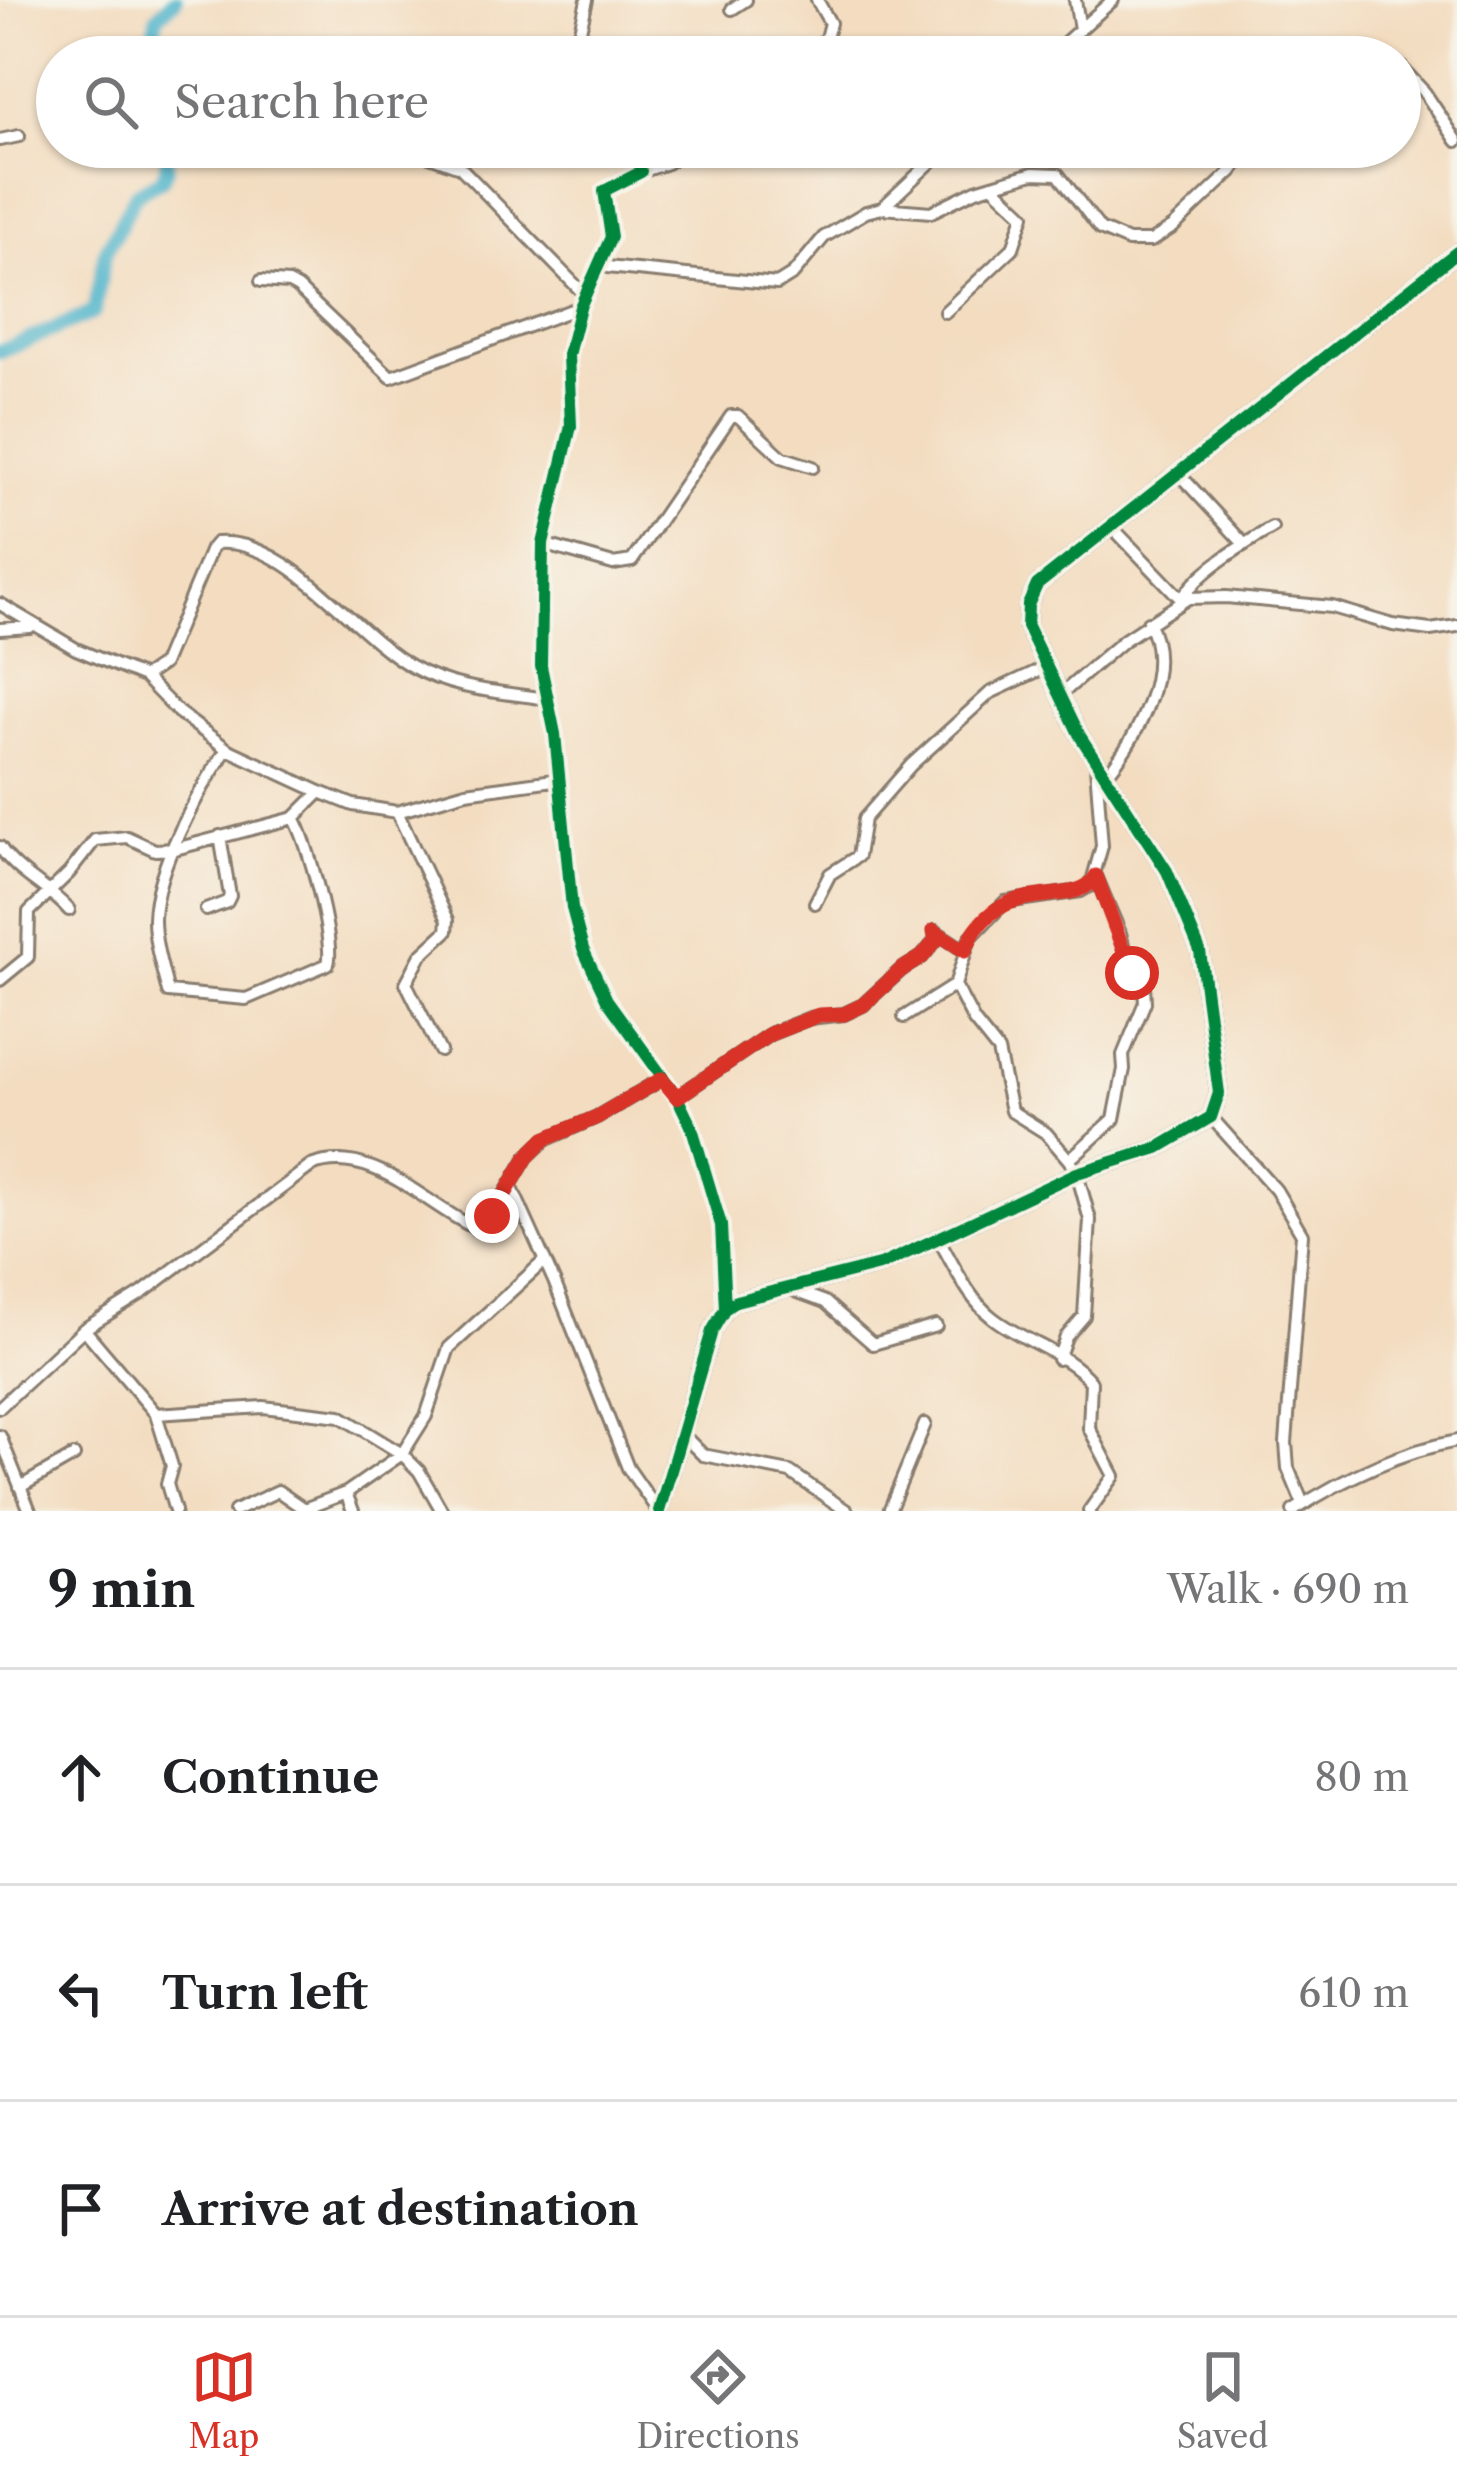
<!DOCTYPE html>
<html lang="en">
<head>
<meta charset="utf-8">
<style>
  body { margin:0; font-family:"Libre Caslon Text",serif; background:#f6f6f6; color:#202124 }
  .stop { position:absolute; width:36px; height:36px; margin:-27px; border:9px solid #d93025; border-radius:50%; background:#fff }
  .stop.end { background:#d93025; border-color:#fff; box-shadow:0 3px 12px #0008 }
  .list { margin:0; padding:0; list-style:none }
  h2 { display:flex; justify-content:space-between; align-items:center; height:156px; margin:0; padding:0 48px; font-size:51px }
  h2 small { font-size:39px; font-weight:400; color:#757577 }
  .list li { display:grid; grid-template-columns:78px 1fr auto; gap:36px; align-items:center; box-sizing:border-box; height:216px; padding:0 48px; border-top:3px solid #e0e0e0 }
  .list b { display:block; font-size:45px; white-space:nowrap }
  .list em { font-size:39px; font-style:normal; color:#757577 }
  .icon { flex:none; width:66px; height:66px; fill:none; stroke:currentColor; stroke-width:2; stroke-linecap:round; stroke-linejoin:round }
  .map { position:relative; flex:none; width:1457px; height:1511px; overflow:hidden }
  .search { position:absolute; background:#fff; box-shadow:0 3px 9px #0004; left:36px; right:36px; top:36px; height:132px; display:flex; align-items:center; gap:30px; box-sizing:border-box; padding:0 42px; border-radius:66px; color:#757577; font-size:45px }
  .sheet { height:804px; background:#fff }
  nav { display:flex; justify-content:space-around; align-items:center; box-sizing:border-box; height:168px; border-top:3px solid #e0e0e0; background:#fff; font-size:33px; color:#757577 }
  nav a { display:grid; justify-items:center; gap:6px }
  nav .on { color:#d93025 }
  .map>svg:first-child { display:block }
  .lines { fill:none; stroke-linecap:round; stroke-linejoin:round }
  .river { stroke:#4cb3ca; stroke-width:15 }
  .street-casing { stroke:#887c6e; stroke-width:16 }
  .secondary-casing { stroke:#887c6e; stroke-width:20 }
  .street { stroke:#fff; stroke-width:10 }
  .secondary { stroke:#fae7c3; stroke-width:14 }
  .cycleway-casing { stroke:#f7f3e8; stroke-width:20 }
  .cycleway { stroke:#00873e; stroke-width:12 }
  .route { stroke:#d93025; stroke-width:15 }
</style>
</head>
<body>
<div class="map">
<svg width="1457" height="1511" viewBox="0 0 1457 1511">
  <rect width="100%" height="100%" fill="#f7f3e8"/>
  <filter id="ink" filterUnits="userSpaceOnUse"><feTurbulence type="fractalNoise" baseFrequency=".00833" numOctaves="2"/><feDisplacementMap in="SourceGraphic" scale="24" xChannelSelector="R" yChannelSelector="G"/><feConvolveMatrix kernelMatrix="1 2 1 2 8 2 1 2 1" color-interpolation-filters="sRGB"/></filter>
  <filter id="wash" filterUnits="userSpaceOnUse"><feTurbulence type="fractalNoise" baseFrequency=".004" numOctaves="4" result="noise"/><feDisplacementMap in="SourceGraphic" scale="48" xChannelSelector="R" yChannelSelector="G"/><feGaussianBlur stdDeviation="2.7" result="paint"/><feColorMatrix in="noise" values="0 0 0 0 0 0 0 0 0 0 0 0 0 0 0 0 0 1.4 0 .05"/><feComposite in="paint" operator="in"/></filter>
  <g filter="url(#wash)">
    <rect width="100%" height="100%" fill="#f3dcbf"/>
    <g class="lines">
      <path class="river" d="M149,57L157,17L175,0
        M0,352L94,312L105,253L136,194L162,179L167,168L166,147"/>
    </g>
  </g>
  <g filter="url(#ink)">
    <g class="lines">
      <defs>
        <path id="street" d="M1075,0L1080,29
          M732,9L746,0
          M574,57L587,0
          M810,57L826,38L830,23L817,0
          M1049,57L1113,0
          M1400,66L1425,93L1457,141
          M0,140L19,136
          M404,147L460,167L585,295
          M637,147L641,172L604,191L611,237L580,307L568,355L571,426L543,544L541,666L555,734L572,908L583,949L607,1000L677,1097L692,1128L721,1225L725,1309
          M641,172L667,163L693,147
          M882,208L947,147
          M597,266L777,284L793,274L824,237L866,212L882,208L931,212L976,190L1033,173L1058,174L1100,229L1128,241H1151L1173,227L1232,171L1249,147
          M261,281L289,283L298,288L391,377L580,307
          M945,312L1013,248L1024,215L992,185
          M1179,474L1244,544
          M1110,525L1182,600C1196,572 1246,543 1272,528
          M543,544L613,564L632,561L731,416H738L782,457L813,467
          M0,604L76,649L144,677L178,712L227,749L320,792
          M0,629L30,627
          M144,677L163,664L211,549L216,543C286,536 354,634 411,666C452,690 501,692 547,699
          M1059,696L1124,640L1188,598L1226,597L1332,607L1393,625L1430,630L1457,626
          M227,749C199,790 155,868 154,919C154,943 162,968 168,992L246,999L328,964C335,942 307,837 294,818
          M1106,776C1137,737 1175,671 1148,622
          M397,812L448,920L447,931L421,955L406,983L440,1051
          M0,847C16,873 49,887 69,910
          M815,903L830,874L858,856L864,819L911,765L990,693L1046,667
          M206,910L227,902L230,896L220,836
          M0,980L28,957L29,912L69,873L95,840L127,837L155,850L175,849L294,818L320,792L353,805L397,812L466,792L561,779
          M904,1017L955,985
          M677,1097L770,1034L810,1018L844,1014L863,1005L901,970L922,957L936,940L935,931L965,951
          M1211,1117L1276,1190L1302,1234L1286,1443L1288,1468L1303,1504
          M1069,1160L1114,1119L1124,1069L1123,1055L1145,1002L1144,985L1129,967L1120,933L1096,876
          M511,1186L554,1281L628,1468L658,1511
          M938,1238C954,1265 968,1299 993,1318C1022,1341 1068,1353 1091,1382L1089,1428L1114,1476L1089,1511
          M787,1288L825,1302L873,1344L936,1326
          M84,1329L156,1414L172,1466L167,1484L175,1511
          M1058,1359L1066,1337L1084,1316L1090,1220L1077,1173L1069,1160L1046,1133L1011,1111L998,1051L974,1021L955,985L970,938L1005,902L1081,891L1091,885L1102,846L1096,766
          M0,1407L84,1329L142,1293L311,1166C372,1143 426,1206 477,1229L492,1216L527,1157L545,1140L597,1117L662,1079
          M156,1414L263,1407L340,1416L402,1454L419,1471L442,1511
          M681,1433L703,1455L790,1472L847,1511
          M0,1436L30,1511
          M20,1487L74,1456
          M346,1493L353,1511
          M235,1511L278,1491L304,1509L346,1493L402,1454L426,1416L449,1348L542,1263
          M889,1511L925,1424
          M1293,1511C1344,1478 1398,1452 1457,1441"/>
        <path id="secondary" d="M659,1511L712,1331L725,1309L736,1301L883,1264L1077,1173L1158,1148L1211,1117L1219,1093L1200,951L1167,871L1080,736L1027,626L1028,605L1037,585L1457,252"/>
      </defs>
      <use href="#street" class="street-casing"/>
      <use href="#secondary" class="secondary-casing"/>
      <use href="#street" class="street"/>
      <use href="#secondary" class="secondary"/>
      <defs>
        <path id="cycleway" d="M637,147L641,172L604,191L611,237L580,307L568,355L571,426L543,544L541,666L555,734L572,908L583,949L607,1000L677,1097L692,1128L721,1225L725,1309
          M659,1511L712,1331L725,1309L736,1301L883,1264L1077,1173L1158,1148L1211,1117L1219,1093L1200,951L1167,871L1080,736L1027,626L1028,605L1037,585L1457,252"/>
      </defs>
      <use href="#cycleway" class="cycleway-casing"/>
      <use href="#cycleway" class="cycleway"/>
    </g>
  </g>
  <g class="lines" filter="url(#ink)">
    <path class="route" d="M492,1216L527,1157L545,1139L597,1117L662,1079L677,1097L770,1034L819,1015L844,1014L863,1005L901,970L922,957L936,940L934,931L965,951C996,869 1076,913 1096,876L1132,973"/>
  </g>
</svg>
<div class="stop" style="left:1132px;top:973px"></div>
<div class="stop end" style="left:492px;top:1216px"></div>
<div class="search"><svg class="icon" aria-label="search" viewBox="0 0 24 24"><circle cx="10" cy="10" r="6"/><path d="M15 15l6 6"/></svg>Search here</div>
</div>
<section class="sheet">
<h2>9 min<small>Walk · 690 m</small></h2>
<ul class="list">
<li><svg class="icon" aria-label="ahead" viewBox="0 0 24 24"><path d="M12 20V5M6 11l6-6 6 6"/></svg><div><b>Continue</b></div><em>80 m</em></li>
<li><svg class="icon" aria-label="left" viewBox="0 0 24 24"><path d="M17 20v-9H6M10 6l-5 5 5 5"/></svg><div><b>Turn left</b></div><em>610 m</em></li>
<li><svg class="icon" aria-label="arrive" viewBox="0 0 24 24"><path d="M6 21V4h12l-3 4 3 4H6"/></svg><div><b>Arrive at destination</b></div></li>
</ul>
</section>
<nav>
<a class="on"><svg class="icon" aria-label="map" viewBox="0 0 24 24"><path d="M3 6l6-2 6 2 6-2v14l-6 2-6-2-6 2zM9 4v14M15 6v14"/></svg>Map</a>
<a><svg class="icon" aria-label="directions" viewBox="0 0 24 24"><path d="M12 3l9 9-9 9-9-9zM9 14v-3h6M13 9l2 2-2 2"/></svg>Directions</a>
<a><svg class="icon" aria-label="saved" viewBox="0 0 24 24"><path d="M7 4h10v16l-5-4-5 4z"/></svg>Saved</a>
</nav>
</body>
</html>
